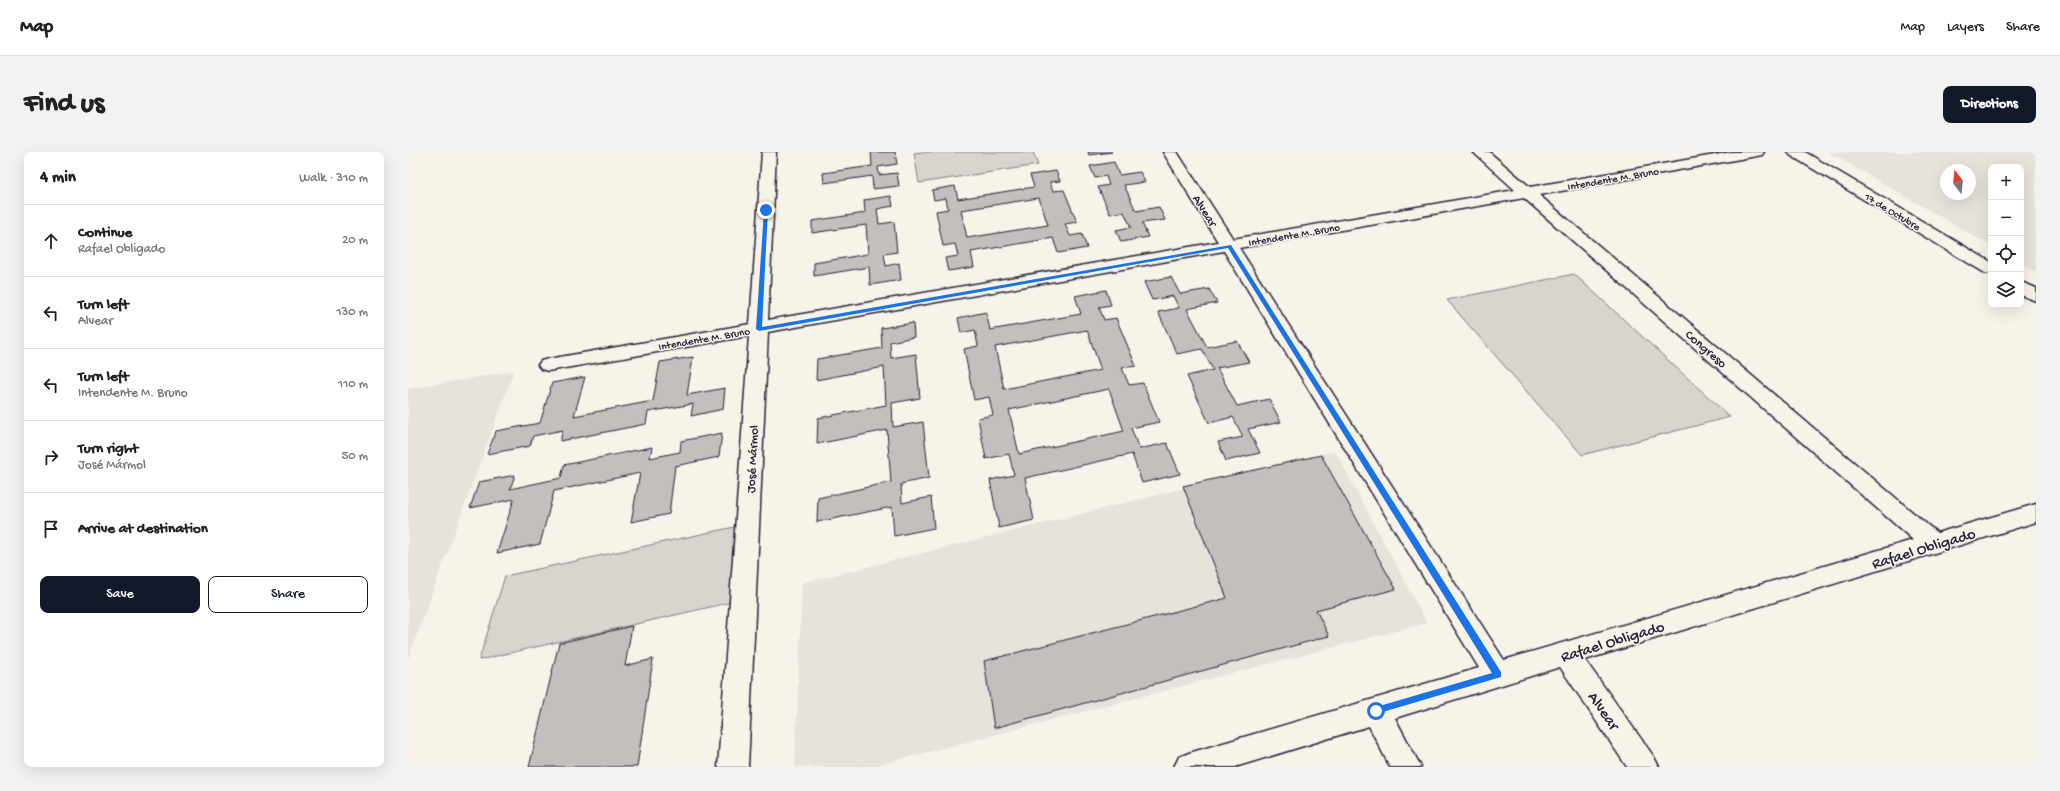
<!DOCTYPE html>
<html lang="en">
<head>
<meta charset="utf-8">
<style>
  body { margin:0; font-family:"Gochi Hand",sans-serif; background:#f2f2f2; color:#222 }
  .controls { position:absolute; right:12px; top:12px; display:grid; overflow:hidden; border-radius:8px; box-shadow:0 4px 16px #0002 }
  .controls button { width:36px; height:36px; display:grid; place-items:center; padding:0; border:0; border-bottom:1px solid #e0e0e0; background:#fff; color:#222; font:20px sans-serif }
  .compass { position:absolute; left:1532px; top:12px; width:36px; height:36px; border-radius:50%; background:#fff; box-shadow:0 4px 16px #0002; rotate:344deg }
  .stop { position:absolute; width:12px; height:12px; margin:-9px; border:3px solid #1a73e8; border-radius:50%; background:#fff }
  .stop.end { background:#1a73e8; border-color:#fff; box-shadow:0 1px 4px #0008 }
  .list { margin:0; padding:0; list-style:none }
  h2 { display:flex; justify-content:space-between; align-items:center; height:52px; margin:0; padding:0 16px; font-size:17px }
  h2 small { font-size:13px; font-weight:400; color:#767676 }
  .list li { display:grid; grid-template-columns:26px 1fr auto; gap:12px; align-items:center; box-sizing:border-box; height:72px; padding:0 16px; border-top:1px solid #e0e0e0 }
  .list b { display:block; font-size:15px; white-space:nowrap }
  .list p { margin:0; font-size:13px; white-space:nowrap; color:#767676 }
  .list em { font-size:13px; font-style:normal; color:#767676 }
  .actions { display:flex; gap:8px; padding:12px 16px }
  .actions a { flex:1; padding:9px 0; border:1px solid #111827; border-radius:8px; text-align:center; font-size:14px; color:#111827 }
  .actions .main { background:#111827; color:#fff }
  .icon { flex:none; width:22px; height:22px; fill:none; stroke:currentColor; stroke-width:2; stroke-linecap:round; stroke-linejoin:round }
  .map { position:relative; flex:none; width:1628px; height:615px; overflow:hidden; border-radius:8px }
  header { display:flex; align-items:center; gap:24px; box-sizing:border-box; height:56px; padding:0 20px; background:#fff; border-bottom:1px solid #e0e0e0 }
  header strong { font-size:19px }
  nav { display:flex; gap:22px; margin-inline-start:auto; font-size:14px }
  .intro { display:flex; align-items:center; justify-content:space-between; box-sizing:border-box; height:96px; padding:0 24px }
  h1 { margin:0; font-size:28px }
  .button { padding:10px 18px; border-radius:8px; background:#111827; color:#fff; font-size:14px; font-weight:700 }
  main { display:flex; gap:24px; padding:0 24px }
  aside { flex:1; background:#fff; border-radius:8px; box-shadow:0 4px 16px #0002 }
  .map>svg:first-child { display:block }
  .built { fill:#e7e3db; fill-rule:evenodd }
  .green { fill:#d8d5cf; stroke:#7d7c85 }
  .building { fill:#c2bfbd; stroke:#22223b; fill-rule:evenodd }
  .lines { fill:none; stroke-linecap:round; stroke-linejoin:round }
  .minor-casing { stroke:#22223b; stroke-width:3 }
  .minor { fill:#f7f3e8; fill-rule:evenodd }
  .route { fill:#1a73e8 }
  .labels { text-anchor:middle; stroke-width:3; stroke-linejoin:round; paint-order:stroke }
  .far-street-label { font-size:11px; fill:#22223b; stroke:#f7f3e8 }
  .street-label { font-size:13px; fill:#22223b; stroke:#f7f3e8 }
  .near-street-label { font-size:16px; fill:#22223b; stroke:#f7f3e8 }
</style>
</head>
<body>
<header>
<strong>Map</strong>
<nav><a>Map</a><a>Layers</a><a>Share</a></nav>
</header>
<div class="intro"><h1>Find us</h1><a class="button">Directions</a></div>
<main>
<aside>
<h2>4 min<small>Walk · 310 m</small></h2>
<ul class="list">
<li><svg class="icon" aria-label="ahead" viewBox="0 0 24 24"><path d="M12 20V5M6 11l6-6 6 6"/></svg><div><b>Continue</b><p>Rafael Obligado</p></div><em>20 m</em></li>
<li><svg class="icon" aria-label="left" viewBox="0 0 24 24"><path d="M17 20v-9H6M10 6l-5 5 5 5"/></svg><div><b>Turn left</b><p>Alvear</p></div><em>130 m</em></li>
<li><svg class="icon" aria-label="left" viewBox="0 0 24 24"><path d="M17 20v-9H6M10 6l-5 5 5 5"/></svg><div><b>Turn left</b><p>Intendente M. Bruno</p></div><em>110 m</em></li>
<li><svg class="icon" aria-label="right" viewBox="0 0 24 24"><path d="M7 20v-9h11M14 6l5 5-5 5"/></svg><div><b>Turn right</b><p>José Mármol</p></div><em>50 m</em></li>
<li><svg class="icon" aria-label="arrive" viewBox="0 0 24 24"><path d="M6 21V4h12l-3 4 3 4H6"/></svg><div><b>Arrive at destination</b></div></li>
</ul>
<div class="actions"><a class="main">Save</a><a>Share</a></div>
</aside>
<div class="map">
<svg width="1628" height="615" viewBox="0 0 1628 615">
  <rect width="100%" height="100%" fill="#f7f3e8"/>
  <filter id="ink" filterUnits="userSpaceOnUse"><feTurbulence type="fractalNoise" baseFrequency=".025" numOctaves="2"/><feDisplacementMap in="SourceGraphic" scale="8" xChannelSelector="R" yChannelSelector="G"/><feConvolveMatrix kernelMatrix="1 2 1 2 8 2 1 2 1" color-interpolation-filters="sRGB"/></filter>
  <g filter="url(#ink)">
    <path class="built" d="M1420,0H1628V120L1613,112V15H1583V94ZM1538,18H1562V42H1538Z
      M106,219L0,507V237Z
      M927,299L1019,471L462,615H387L394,431Z"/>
    <path class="green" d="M514,0H625L630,13L511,31L506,1Z
      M1166,122L1322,265L1174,303L1039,148Z
      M331,374L324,450L71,508L97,424Z"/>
    <path class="building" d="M463,0H487L489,12L470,15L471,23L489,21L491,34L465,37L464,24L416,31L415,21L464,14Z
      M680,0H704L681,3Z
      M706,10L711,23L732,20L737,30L716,33L728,59L751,55L757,68L734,71L740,85L713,90L708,78L723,75L716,60L702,62L690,35L701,33L698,24L687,26L682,14Z
      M648,19L652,29L642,30L645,39L656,38L669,70L657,72L662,84L674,82L679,96L650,101L645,86L563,100L566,115L540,119L537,106L550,104L547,92L535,94L528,59L540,57L538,46L526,48L524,38L547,34L550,47L626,35L622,23ZM631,46L640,73L559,86L553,58Z
      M483,44L485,54L469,57L471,72L486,70L489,100L476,102L478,114L491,111L493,128L462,133L461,115L406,124V111L460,102L458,73L404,81V69L457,61L456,48Z
      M763,125L772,142L801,137L809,151L779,157L799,195L829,189L841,210L809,216L829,254L861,247L873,270L840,277L852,301L818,309L810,290L835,285L825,265L801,271L779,224L805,218L794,197L769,202L750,160L771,156L765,144L744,148L736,130Z
      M698,138L703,153L691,155L696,168L708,166L728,214L714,216L721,233L735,231L751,270L723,276L731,297L759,291L772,322L734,331L724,302L617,326L626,368L591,376L582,328L606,323L601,302L578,307L570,266L585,263L581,245L566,248L556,197L570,194L567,178L553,181L550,166L578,160L582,178L673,162L667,144ZM679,178L693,218L596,237L587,195ZM701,237L716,279L611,302L601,258Z
      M505,171L506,185L482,190L483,206L508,202L512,246L484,251L485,275L515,270L521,326L493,332L494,351L523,345L526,376L486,384L484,355L409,370L410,346L483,330L479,278L409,292L410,266L478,253L476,215L408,228L409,207L474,196L473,176Z
      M285,205L279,243L317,236L315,257L283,264L285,252L240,260L238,272L152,289L155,278L125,284L122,294L79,302L88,279L132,271L144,231L177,225L166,264L245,249L252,210Z
      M314,281L311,305L267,314L261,362L223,370L232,321L146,339L132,392L89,401L106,347L62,356L71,330L107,323L102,337L153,326L156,313L244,295L242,306L272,300L273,289Z
      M913,303L988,437L908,458L921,484L586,576L576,509L819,446L775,334Z
      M224,474L217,514L245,507L229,615H121L151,491Z"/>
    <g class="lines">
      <defs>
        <path id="minor" d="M354,0H368L360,168L810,90L755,0H769L825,87L1107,38L1065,0H1081L1122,35L1324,0H1356L1354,3L1349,4L1131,43L1529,381L1628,352V370L1177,508L1246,605L1251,615H1219L1152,515L987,566L1013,615H982L961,574L827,615H766L771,605L781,601L1071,516L816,99L360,180L340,615H310L341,184L140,219L133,217L130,213L133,209L140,207L342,172ZM1116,46L1505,388L1096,508L831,96Z
          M1380,0H1397L1583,110V122L1577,121L1382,3Z
          M1613,130L1628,136V149L1613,143Z"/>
      </defs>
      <use href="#minor" class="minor-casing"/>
      <use href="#minor" class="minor"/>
    </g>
  </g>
  <path class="route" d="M358,56L360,58L354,175L823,93L1093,520V525L968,562L965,561L964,559L968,555L1084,521L820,96L351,179L348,177L356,58Z"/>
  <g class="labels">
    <g class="far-street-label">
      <text transform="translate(1205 26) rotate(-10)" y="4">Intendente M. Bruno</text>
      <text transform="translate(1485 59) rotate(31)" y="4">17 de Octubre</text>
      <text transform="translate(886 82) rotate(-10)" y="4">Intendente M. Bruno</text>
      <text transform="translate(296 186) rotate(-10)" y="4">Intendente M. Bruno</text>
    </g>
    <g class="street-label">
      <text transform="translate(798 58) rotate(58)" y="5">Alvear</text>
      <text transform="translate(1299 196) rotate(41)" y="5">Congreso</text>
      <text transform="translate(343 307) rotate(-87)" y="5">José Mármol</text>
    </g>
    <g class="near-street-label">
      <text transform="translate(1515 395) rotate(-17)" y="6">Rafael Obligado</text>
      <text transform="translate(1204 488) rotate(-17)" y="6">Rafael Obligado</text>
      <text transform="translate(1197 558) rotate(55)" y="6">Alvear</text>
    </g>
  </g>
</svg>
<div class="controls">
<button>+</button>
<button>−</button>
<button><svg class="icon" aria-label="locate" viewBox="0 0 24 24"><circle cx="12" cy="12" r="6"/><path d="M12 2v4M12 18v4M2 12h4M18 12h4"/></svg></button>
<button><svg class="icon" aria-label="layers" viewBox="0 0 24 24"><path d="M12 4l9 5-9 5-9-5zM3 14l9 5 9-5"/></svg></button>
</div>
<svg class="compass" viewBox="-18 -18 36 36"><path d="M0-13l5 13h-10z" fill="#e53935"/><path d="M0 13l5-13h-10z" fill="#767676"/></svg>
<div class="stop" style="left:968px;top:559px"></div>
<div class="stop end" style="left:358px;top:58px"></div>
</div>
</main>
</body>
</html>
